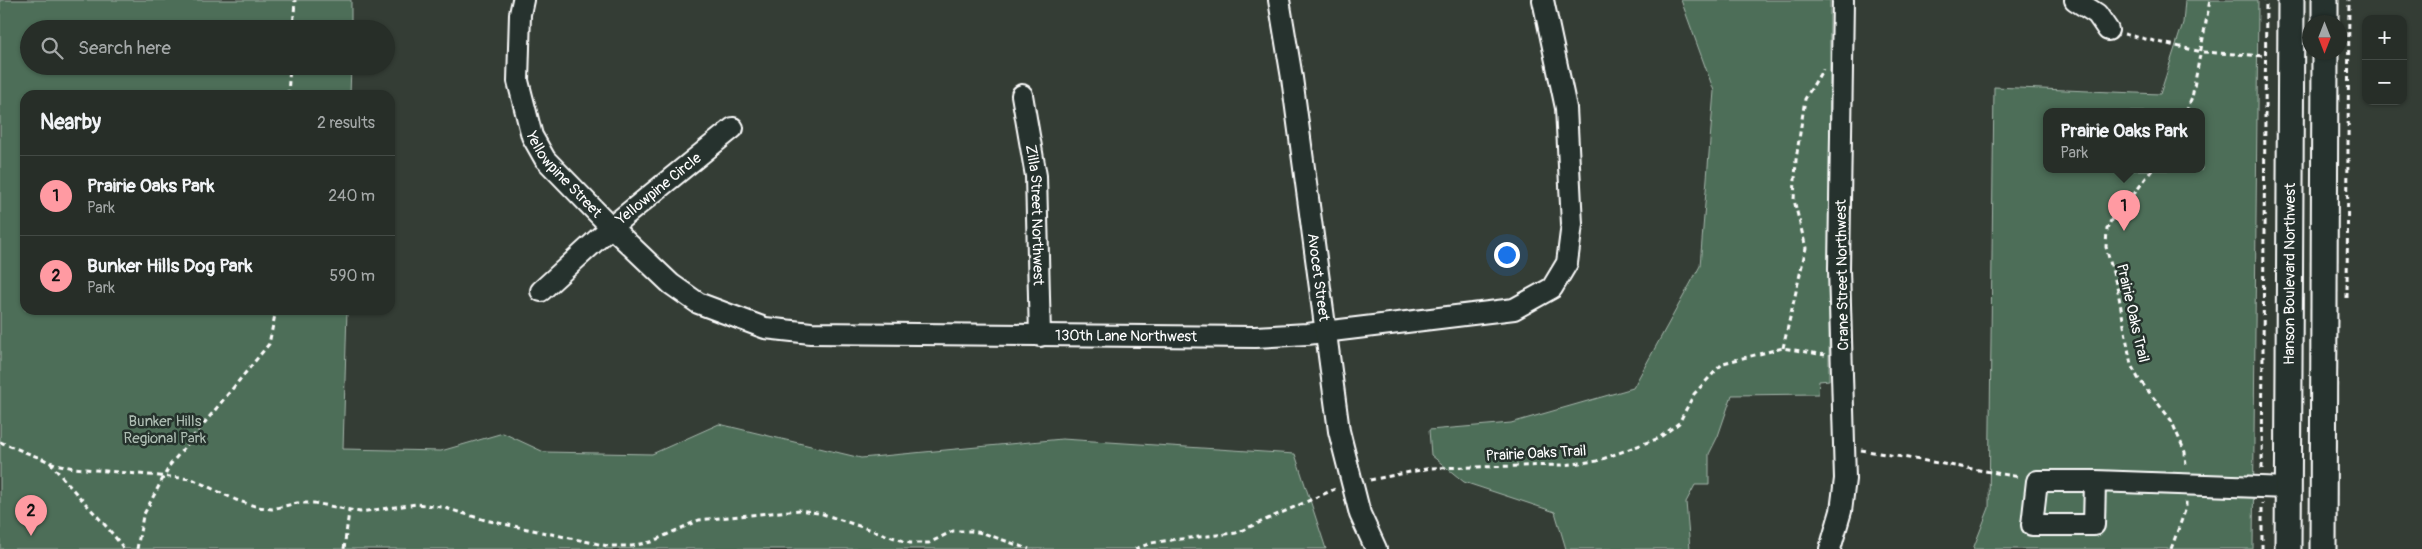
<!DOCTYPE html>
<html lang="en">
<head>
<meta charset="utf-8">
<style>
  body { margin:0; font-family:Pangolin,sans-serif; background:#2f3630; color:#f1f3f6 }
  .controls { position:absolute; right:15px; top:15px; display:grid; overflow:hidden; border-radius:10px; box-shadow:0 1px 4px #0004 }
  .controls button { width:45px; height:45px; display:grid; place-items:center; padding:0; border:0; border-bottom:1px solid #434a45; background:#272e28; color:#f1f3f6; font:25px sans-serif }
  .compass { position:absolute; left:2302px; top:15px; width:45px; height:45px; border-radius:50%; background:#272e28; box-shadow:0 1px 4px #0004; rotate:180deg }
  .you { position:absolute; left:1506px; top:254px; width:18px; height:18px; margin:-12px; border:4px solid #fff; border-radius:50%; background:#1a73e8; box-shadow:0 0 0 8px #1a73e833 }
  .badge { display:grid; place-items:center; width:32px; height:32px; border-radius:50%; background:#ff9aa2; color:#111; font-size:16px; font-weight:700 }
  .pin { position:absolute; translate:-50% -41px; filter:drop-shadow(0 1px 2px #0008) }
  .pin::after { content:''; position:absolute; top:26px; width:18px; height:15px; background:inherit; clip-path:polygon(0 0,100% 0,50% 100%) }
  .popup { position:absolute; left:2043px; top:108px; width:162px; height:65px; box-sizing:border-box; display:grid; place-content:center; border-radius:10px; background:#272e28; filter:drop-shadow(0 1px 4px #0005); font-size:16px; white-space:nowrap; color:#a4a8a8 }
  .popup b { font-size:19px; color:#f1f3f6 }
  .popup::after { content:''; position:absolute; left:50%; top:100%; margin-left:-10px; border:10px solid transparent; border-top-color:#272e28 }
  .list { margin:0; padding:0; list-style:none }
  h2 { display:flex; justify-content:space-between; align-items:center; height:65px; margin:0; padding:0 20px; font-size:21px }
  h2 small { font-size:16px; font-weight:400; color:#a4a8a8 }
  .list li { display:grid; grid-template-columns:32px 1fr auto; gap:15px; align-items:center; box-sizing:border-box; height:80px; padding:0 20px; border-top:1px solid #434a45 }
  .list b { display:block; font-size:19px; white-space:nowrap }
  .list p { margin:0; font-size:16px; white-space:nowrap; color:#a4a8a8 }
  .list em { font-size:16px; font-style:normal; color:#a4a8a8 }
  .icon { flex:none; width:28px; height:28px; fill:none; stroke:currentColor; stroke-width:2; stroke-linecap:round; stroke-linejoin:round }
  .map { position:relative; flex:none; width:2422px; height:549px; overflow:hidden }
  .search { position:absolute; background:#272e28; box-shadow:0 1px 4px #0004; left:20px; top:20px; width:375px; height:55px; display:flex; align-items:center; gap:12px; box-sizing:border-box; padding:0 18px; border-radius:28px; color:#a4a8a8; font-size:19px }
  .panel { position:absolute; background:#272e28; box-shadow:0 1px 4px #0004; left:20px; top:90px; width:375px; height:225px; border-radius:15px }
  .map>svg:first-child { display:block }
  .green { fill:#4d6e58; stroke:#a6b6ac; fill-rule:evenodd }
  .lines { fill:none; stroke-linecap:round; stroke-linejoin:round }
  .minor-casing { stroke:#fff; stroke-width:24 }
  .major-casing { stroke:#fff; stroke-width:29 }
  .path { stroke:#fff; stroke-width:3; stroke-dasharray:5 4; stroke-linecap:butt }
  .minor { stroke:#26332d; stroke-width:20 }
  .major { stroke:#26332d; stroke-width:25 }
  .labels { text-anchor:middle; stroke-width:5; stroke-linejoin:round; paint-order:stroke }
  .street-label { font-size:15px; fill:#fff; stroke:#26332d }
  .park-label { font-size:15px; fill:#afbeb4; stroke:#26332d }
</style>
</head>
<body>
<div class="map">
<svg width="2422" height="549" viewBox="0 0 2422 549">
  <rect width="100%" height="100%" fill="#343d35"/>
  <filter id="ink" filterUnits="userSpaceOnUse"><feTurbulence type="fractalNoise" baseFrequency=".02" numOctaves="2"/><feDisplacementMap in="SourceGraphic" scale="10" xChannelSelector="R" yChannelSelector="G"/><feConvolveMatrix kernelMatrix="1 2 1 2 8 2 1 2 1" color-interpolation-filters="sRGB"/></filter>
  <g filter="url(#ink)">
    <path class="green" d="M0,0H351V29H29V66H351L350,95H25V310H347L343,449L441,451L503,433L544,452L652,454L719,424L861,458L1062,439L1295,454L1326,549H0Z
      M1681,0H1830L1829,380L1819,381L1818,394L1732,395L1718,436L1709,454V485H1695L1686,502L1690,549H1566L1555,512L1464,482L1431,455L1429,430L1511,423L1633,388L1700,266L1714,91Z
      M2185,0H2258L2253,549H1973L1989,508L1994,87L2160,94L2183,23ZM2046,112H2202V170H2046Z"/>
    <g class="lines">
      <defs>
        <g id="minor">
          <path id="s1" d="M523,0L520,14L518,81L532,136L545,159L611,227L671,284L698,303L765,328L811,333L1255,337L1307,334L1514,309L1552,288L1567,263L1572,224L1566,108L1543,0"/>
          <path id="s2" d="M1279,0L1292,78L1339,431L1360,514L1376,549"/>
          <path d="M2075,0L2097,14L2108,30"/>
          <path id="s3" d="M1022,95L1036,176L1040,336"/>
          <path id="s4" d="M541,291L611,227L733,128"/>
          <path d="M2095,481L2094,525H2032L2037,481H2095L2288,488"/>
          <path d="M1830,549L1841,511L1845,479L1839,269L1843,0"/>
        </g>
        <g id="major">
          <path d="M2325,22V0"/>
          <path id="s5" d="M2288,549L2291,0"/>
          <path d="M2323,549L2325,52"/>
        </g>
      </defs>
      <use href="#minor" class="minor-casing"/>
      <use href="#major" class="major-casing"/>
      <path class="path" d="M293,29L295,0
        M2124,34L2202,52L2266,56
        M288,95L290,66
        M2186,112L2192,98L2210,0
        M2152,170L2128,202L2113,216L2107,229L2106,247L2118,291L2131,365L2138,378L2171,420L2185,452L2186,467
        M2347,298L2349,0
        M1783,348L1806,248L1794,200L1796,160L1805,99L1823,69
        M0,442L55,464L74,468L192,479L236,500L258,507L272,509L297,503H314L360,512L416,504L442,507L485,520L608,546H632L651,542L699,520L800,510L823,514L910,543H929L953,531H971L983,533L1029,549
        M1861,450L2020,477
        M50,462C73,493 102,518 124,549
        M2262,469L2266,0
        M1370,480L1431,468L1562,465L1597,461L1659,438L1679,423L1694,394L1723,363L1783,348L1825,355
        M137,549L143,516L170,465L269,344L276,310
        M344,549L349,512
        M1135,549L1151,543L1171,540L1236,533L1335,489
        M2171,549L2186,508V500
        M2262,549V503"/>
      <use href="#minor" class="minor"/>
      <use href="#major" class="major"/>
    </g>
  </g>
  <g class="labels">
    <g class="street-label">
      <text dy="5" stroke="none"><textPath href="#s1" startOffset="188">Yellowpine Street</textPath></text>
      <text dy="5" stroke="none"><textPath href="#s4" startOffset="156">Yellowpine Circle</textPath></text>
      <text dy="5" stroke="none"><textPath href="#s3" startOffset="121">Zilla Street Northwest</textPath></text>
      <text transform="translate(1842 275) rotate(-91)" y="5">Crane Street Northwest</text>
      <text dy="5" stroke="none"><textPath href="#s5" startOffset="275">Hanson Boulevard Northwest</textPath></text>
      <text dy="5" stroke="none"><textPath href="#s2" startOffset="280">Avocet Street</textPath></text>
      <text transform="translate(2133 313) rotate(77)" y="5">Prairie Oaks Trail</text>
      <text dy="5" stroke="none"><textPath href="#s1" startOffset="808">130th Lane Northwest</textPath></text>
      <text transform="translate(1536 453) rotate(-3)" y="5">Prairie Oaks Trail</text>
    </g>
    <g class="park-label">
      <text x="165" y="426">Bunker Hills<tspan x="165" dy="17">Regional Park</tspan></text>
    </g>
  </g>
</svg>
<div class="controls">
<button>+</button>
<button>−</button>
</div>
<svg class="compass" viewBox="-18 -18 36 36"><path d="M0-13l5 13h-10z" fill="#e53935"/><path d="M0 13l5-13h-10z" fill="#a4a8a8"/></svg>
<div class="you"></div>
<div class="pin badge" style="left:2124px;top:231px">1</div>
<div class="popup"><b>Prairie Oaks Park</b>Park</div>
<div class="pin badge" style="left:31px;top:536px">2</div>
<div class="search"><svg class="icon" aria-label="search" viewBox="0 0 24 24"><circle cx="10" cy="10" r="6"/><path d="M15 15l6 6"/></svg>Search here</div>
<section class="panel">
<h2>Nearby<small>2 results</small></h2>
<ul class="list">
<li><span class="badge">1</span><div><b>Prairie Oaks Park</b><p>Park</p></div><em>240 m</em></li>
<li><span class="badge">2</span><div><b>Bunker Hills Dog Park</b><p>Park</p></div><em>590 m</em></li>
</ul>
</section>
</div>
</body>
</html>
